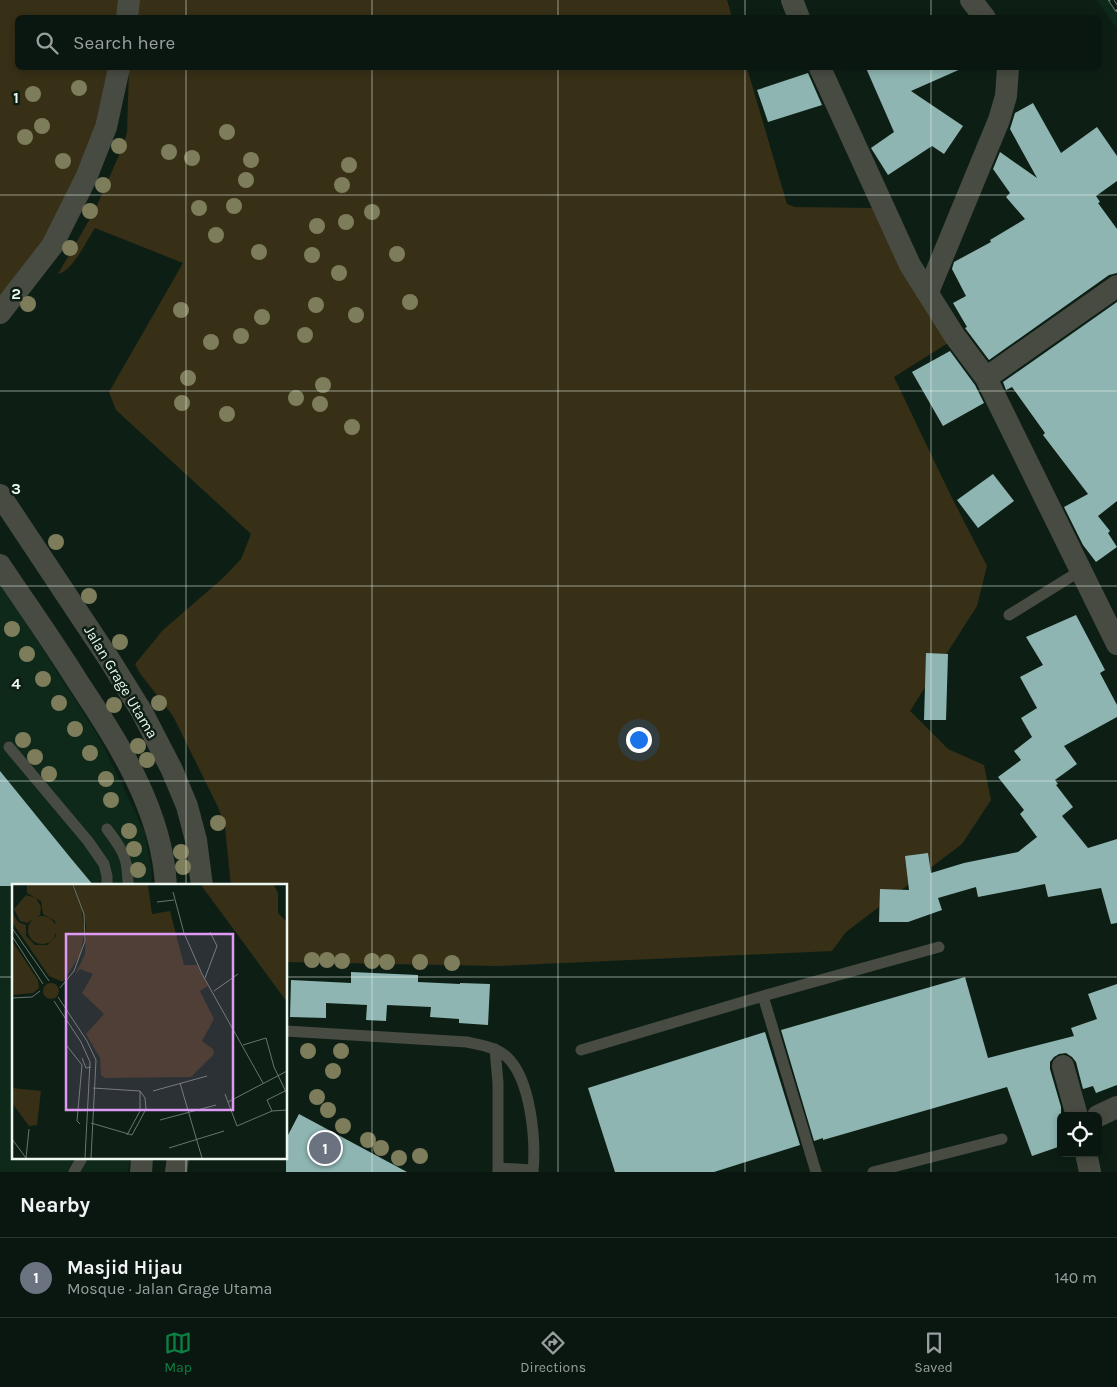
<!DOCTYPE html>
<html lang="en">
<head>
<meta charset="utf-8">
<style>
  body { margin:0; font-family:Karla,sans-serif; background:#132019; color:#f1f3f6 }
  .controls { position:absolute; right:15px; bottom:15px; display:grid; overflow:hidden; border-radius:8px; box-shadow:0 2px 8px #0003 }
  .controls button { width:45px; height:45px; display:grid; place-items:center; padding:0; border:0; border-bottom:1px solid #2a3630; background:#0a1710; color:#f1f3f6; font:25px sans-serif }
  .you { position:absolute; left:638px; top:739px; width:18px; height:18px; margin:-12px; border:4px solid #fff; border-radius:50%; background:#1a73e8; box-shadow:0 0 0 8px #1a73e833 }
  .badge { display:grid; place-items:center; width:32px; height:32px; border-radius:50%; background:#0b8043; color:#fff; font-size:16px; font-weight:700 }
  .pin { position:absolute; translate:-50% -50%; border:2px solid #fff; box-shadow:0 1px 5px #0006 }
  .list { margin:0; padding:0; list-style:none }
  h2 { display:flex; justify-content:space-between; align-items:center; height:65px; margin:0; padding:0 20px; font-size:21px }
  h2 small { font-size:16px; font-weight:400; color:#999f9f }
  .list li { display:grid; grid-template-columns:32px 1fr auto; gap:15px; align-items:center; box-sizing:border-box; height:80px; padding:0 20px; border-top:1px solid #2a3630 }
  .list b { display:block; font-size:19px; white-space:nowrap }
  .list p { margin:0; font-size:16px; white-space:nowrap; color:#999f9f }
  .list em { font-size:16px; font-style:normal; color:#999f9f }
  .icon { flex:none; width:28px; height:28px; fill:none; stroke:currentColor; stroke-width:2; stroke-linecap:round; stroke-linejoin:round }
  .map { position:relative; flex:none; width:1117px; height:1172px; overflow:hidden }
  .search { position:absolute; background:#0a1710; box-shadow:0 2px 8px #0003; left:15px; right:15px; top:15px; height:55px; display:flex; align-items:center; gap:12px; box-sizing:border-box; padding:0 18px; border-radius:8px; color:#999f9f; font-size:19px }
  .sheet { height:145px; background:#0a1710 }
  nav { display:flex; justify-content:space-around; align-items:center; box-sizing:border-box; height:70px; border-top:1px solid #2a3630; background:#0a1710; font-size:14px; color:#999f9f }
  nav a { display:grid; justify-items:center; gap:2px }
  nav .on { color:#0b8043 }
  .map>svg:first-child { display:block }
  .built { fill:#0e2819 }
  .green { fill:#372f16 }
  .building { fill:#8eb5b1 }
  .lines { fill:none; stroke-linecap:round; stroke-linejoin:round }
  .service { stroke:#484b42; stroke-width:11 }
  .minor { stroke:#484b42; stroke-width:22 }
  .rail-casing { stroke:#748279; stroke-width:5.5 }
  .rail { stroke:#0d1f15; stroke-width:4; stroke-dasharray:11; stroke-linecap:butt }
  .tree { fill:#7e7d5b }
  .grid { fill:none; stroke:#edf8f0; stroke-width:1; stroke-opacity:0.55 }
  .labels { text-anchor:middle; stroke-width:5; stroke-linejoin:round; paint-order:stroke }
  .street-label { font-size:15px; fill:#edf8f0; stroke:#0d1f15 }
  .inset-road { fill:none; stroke:#67766d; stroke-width:1 }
  .view { fill:#dd99f4; fill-opacity:0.15; stroke:#dd99f4; stroke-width:2.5 }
  .inset-edge { fill:none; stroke:#edf8f0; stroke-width:2.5 }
  .grid-label { font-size:16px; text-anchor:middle; font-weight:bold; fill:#edf8f0; stroke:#0d1f15; stroke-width:5; stroke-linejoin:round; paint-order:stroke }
</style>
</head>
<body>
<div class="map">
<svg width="1117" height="1172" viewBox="0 0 1117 1172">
  <rect width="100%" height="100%" fill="#0d1f15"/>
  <path class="built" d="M1097,0H1117V29Z
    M0,583L100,739L145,833L151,868L152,886H14V1158H130L128,1172H0Z"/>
  <path class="green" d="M0,0H121L118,17L18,18V68H108L93,135L76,182L42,243L0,299Z
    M134,0H727L732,17L134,18Z
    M129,68H747L787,204L795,207L872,208L948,343L894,377L951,496L987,566L977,606L910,711L948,749L984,765L991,800L962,844L846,932L832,951L496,966L286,962V886H231L225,827L218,807L173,716L139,672L135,664L163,630L223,578L241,559L251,534L116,410L109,392L183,263L95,228C87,240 72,272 58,274L95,210L123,146L127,132Z"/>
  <path class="building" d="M866,68H963L911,91L963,126L944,154L932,146L888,175L871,148L894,132Z
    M808,73L822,105L768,122L757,90Z
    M1033,103L1061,153L1097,127L1117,156V181L1096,196L1100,202L1098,203L1117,229V273L1109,275L989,360L965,328L967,327L953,303L966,296L952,269L954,262L991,242L990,240L1025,219L1006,197L1010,193L993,169L1000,152L1037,178L1010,129L1015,113Z
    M1117,302V501L1098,516L1110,531L1108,533L1117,547L1096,562L1083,545L1064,507L1088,494L1043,435L1045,433L1012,387L1006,390L1003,382Z
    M950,351L975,385L984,403L943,426L912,372Z
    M993,474L1014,501L978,528L957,500Z
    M1076,615L1105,670L1100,673L1117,705V717L1064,746L1077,764L1055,780L1058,784L1056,785L1073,807L1062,816L1088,848L1117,839V923L1111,924L1101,888L1048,897L1045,884L978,897L976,887L938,898L942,910L908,922H879L880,889L909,890L905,856L928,853L931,873L964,863L1018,852L1037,837L1020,814L1024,810L998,777L1021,760L1014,751L1032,737L1021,718L1037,708L1020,677L1043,665L1026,637Z
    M926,653L948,654L946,720H924Z
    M0,771L69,856L94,886H0Z
    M351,972L418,975V982L460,984V983L490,984L488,1025L459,1023V1019L430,1017L431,1007L387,1005L386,1021L366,1020L367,1005L326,1003V1018L290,1017L291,980L351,983Z
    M965,977L988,1058L1074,1036L1071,1028L1097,1019L1088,994L1117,984V1085L1096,1093L1093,1086L1083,1089L1076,1062L1072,1057L1066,1053L1059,1054L1054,1057L1050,1062V1069L1061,1107V1146L1032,1156L1007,1087L823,1140V1138L814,1141L781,1030Z
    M765,1032L800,1145L714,1172H615L588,1088Z
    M299,1114L407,1172H286V1139Z"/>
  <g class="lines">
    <path class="service" d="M1009,615L1080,571
      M9,747L88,841L104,864L107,876V886
      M107,829C116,841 126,854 127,869C128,875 127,880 129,886
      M763,996L816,1172
      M286,1031L467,1042C481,1045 496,1047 507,1057C531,1080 536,1140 533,1172
      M495,1049L498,1083V1172
      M581,1050L763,996L939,947
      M499,1168L533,1170
      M74,1172L82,1158
      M873,1172L1002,1139"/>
    <path class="minor" d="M792,0L799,18
      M971,0L985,18
      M127,18L129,0
      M820,68L910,265L954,335L986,378L1117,644
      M928,292L999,120L1006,96L1008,68
      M0,313L52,246L86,178L106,127L119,68
      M986,378L1117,286
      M0,495L109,659L142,712L172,770L187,806L196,840L202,886
      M0,565C26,604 53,642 78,682C119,744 162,810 166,886
      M1063,1066L1077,1116
      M1098,1116L1117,1107
      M1086,1153L1090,1172
      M141,1172L142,1158
      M176,1172L178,1158"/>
    <defs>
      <path id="rail" d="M1111,0L1117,9"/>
    </defs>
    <use href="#rail" class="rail-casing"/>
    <use href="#rail" class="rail"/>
  </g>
  <g class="tree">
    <circle cx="79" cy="88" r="8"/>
    <circle cx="33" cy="94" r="8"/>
    <circle cx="42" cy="126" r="8"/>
    <circle cx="227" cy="132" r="8"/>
    <circle cx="25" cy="137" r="8"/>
    <circle cx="119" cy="146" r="8"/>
    <circle cx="169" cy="152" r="8"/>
    <circle cx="192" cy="158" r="8"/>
    <circle cx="251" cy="160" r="8"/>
    <circle cx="63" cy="161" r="8"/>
    <circle cx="349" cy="165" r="8"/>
    <circle cx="246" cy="180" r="8"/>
    <circle cx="103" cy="185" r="8"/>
    <circle cx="342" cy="185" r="8"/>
    <circle cx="234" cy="206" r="8"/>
    <circle cx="199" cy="208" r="8"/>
    <circle cx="90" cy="211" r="8"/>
    <circle cx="372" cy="212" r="8"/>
    <circle cx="346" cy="222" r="8"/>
    <circle cx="317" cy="226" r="8"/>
    <circle cx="216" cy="235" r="8"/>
    <circle cx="70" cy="248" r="8"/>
    <circle cx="259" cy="252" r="8"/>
    <circle cx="397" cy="254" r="8"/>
    <circle cx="312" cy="255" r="8"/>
    <circle cx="339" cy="273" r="8"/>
    <circle cx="410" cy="302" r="8"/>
    <circle cx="28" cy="304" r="8"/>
    <circle cx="316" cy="305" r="8"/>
    <circle cx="181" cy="310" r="8"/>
    <circle cx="356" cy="315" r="8"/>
    <circle cx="262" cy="317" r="8"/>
    <circle cx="305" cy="335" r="8"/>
    <circle cx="241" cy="336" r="8"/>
    <circle cx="211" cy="342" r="8"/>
    <circle cx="188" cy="378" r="8"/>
    <circle cx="323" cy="385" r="8"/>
    <circle cx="296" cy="398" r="8"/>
    <circle cx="182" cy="403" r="8"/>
    <circle cx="320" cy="404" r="8"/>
    <circle cx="227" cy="414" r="8"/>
    <circle cx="352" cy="427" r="8"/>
    <circle cx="56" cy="542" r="8"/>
    <circle cx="89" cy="596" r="8"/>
    <circle cx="12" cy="629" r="8"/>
    <circle cx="120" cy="642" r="8"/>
    <circle cx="27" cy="654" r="8"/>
    <circle cx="43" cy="679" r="8"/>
    <circle cx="59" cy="703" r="8"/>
    <circle cx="159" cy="703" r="8"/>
    <circle cx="114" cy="705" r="8"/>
    <circle cx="75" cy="729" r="8"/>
    <circle cx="23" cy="740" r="8"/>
    <circle cx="138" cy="746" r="8"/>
    <circle cx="90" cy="753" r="8"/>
    <circle cx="35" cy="757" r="8"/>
    <circle cx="147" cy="760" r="8"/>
    <circle cx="49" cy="774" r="8"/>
    <circle cx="106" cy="779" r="8"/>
    <circle cx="111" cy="800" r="8"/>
    <circle cx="218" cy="823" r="8"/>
    <circle cx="129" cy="831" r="8"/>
    <circle cx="134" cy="849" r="8"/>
    <circle cx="181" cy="852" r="8"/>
    <circle cx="183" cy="867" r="8"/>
    <circle cx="138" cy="870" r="8"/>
    <circle cx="312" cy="960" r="8"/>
    <circle cx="327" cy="960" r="8"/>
    <circle cx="342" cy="961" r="8"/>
    <circle cx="372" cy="961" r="8"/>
    <circle cx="387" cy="962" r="8"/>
    <circle cx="420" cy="962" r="8"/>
    <circle cx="452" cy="963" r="8"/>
    <circle cx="308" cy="1051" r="8"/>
    <circle cx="341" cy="1051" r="8"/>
    <circle cx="333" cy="1071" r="8"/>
    <circle cx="317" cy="1097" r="8"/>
    <circle cx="328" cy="1110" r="8"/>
    <circle cx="343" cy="1126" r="8"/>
    <circle cx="368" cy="1140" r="8"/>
    <circle cx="381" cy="1148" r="8"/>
    <circle cx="420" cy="1156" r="8"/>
    <circle cx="399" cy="1158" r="8"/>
  </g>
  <path class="grid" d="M186,0V18M372,0V18M558,0V18M745,0V18M931,0V18M186,68V886M372,68V1172M558,68V1172M745,68V1172M931,68V1172M0,195H1117M0,391H1117M0,586H1117M0,781H1117M0,977H14M286,977H1117M186,1158V1172"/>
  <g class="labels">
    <g class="street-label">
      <text transform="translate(121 682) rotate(59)" y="5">Jalan Grage Utama</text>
    </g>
  </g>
  <g transform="translate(12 884)">
    <rect width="275" height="275" fill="#0d1f15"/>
    <path d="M15,1H60L68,19L73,46L68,71L51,98L37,92L0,38V28L6,38L14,41V52L23,61H35L44,52L43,37L31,30L29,17L15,9ZM62,1H136L140,30L158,27L172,81H185L196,102L188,107L202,135L190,157L201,165L202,170L179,193L93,194L89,191L88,174L74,150L92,130L70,109L81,90L68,85L63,91L73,70L74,41ZM189,1H262L266,9V29L275,38V118ZM14,11L24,14L29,23L28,31L15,39L8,37L2,25ZM16 46a14 14 0 1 1 28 0a14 14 0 1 1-28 0ZM0,57L26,96L27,104L21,109L0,111ZM31 107a8 8 0 1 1 16 0a8 8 0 1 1-16 0ZM0,204L29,207L25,241L17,242L0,219Z" fill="#372f16"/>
    <path class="inset-road" d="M161,8L172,49L190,90L251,199M145,18L162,16M0,44L37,97M0,52L31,100M193,94L205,62L198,48M48,104L62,87L73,57L72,30L61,1M202,107L226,90M46,113L75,157L84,176L79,274M0,114L20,113L28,107M42,117L69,158L78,178L73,274M231,161L254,154L262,183L275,210M55,162L70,181L65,237L68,240M70,174L74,184L79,183M168,199L190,274M141,207L195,192M213,210L225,242L260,227L275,226M216,218L275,187M260,227L255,216L273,207M148,236L204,221M79,239L120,251L134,225L133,214L128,207L81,204M115,251L128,227V207M0,255L14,274M157,264L212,247M14,274L17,245"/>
    <path class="view" d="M54,50H221V226H54Z"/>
    <rect width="275" height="275" class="inset-edge"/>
  </g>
  <g class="grid-label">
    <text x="16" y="103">1</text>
    <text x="16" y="299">2</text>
    <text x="16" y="494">3</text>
    <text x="16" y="689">4</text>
  </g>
</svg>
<div class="controls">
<button><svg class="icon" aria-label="locate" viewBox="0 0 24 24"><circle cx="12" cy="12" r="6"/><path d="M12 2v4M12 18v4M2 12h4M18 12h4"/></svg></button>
</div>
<div class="you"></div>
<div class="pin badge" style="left:325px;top:1148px;background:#6b7280">1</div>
<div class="search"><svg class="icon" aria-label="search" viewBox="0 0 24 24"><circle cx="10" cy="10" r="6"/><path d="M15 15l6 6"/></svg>Search here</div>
</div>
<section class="sheet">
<h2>Nearby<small></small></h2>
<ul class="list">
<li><span class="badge" style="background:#6b7280">1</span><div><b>Masjid Hijau</b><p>Mosque · Jalan Grage Utama</p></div><em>140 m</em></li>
</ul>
</section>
<nav>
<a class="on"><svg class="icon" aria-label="map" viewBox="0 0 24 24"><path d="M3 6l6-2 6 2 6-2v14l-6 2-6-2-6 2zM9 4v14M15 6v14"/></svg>Map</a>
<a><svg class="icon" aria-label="directions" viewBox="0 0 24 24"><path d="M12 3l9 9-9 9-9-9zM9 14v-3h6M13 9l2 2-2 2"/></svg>Directions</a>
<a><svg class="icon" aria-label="saved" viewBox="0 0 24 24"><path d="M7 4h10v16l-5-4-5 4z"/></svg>Saved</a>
</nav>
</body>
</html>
